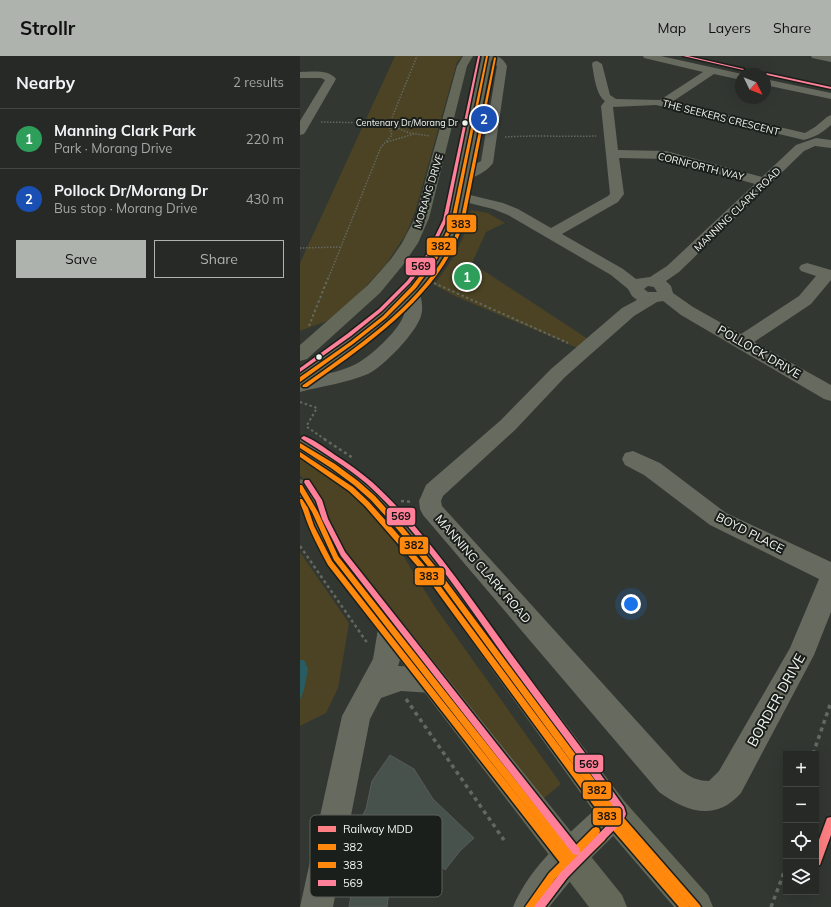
<!DOCTYPE html>
<html lang="en">
<head>
<meta charset="utf-8">
<style>
  body { margin:0; font-family:Mulish,sans-serif; background:#2e312e; color:#f1f3f6 }
  .controls { position:absolute; right:12px; bottom:12px; display:grid; overflow:hidden; border-radius:0px; box-shadow:0 4px 16px #0002 }
  .controls button { width:36px; height:36px; display:grid; place-items:center; padding:0; border:0; border-bottom:1px solid #424543; background:#262926; color:#f1f3f6; font:20px sans-serif }
  .compass { position:absolute; left:435px; top:12px; width:36px; height:36px; border-radius:50%; background:#262926; box-shadow:0 4px 16px #0002; rotate:133deg }
  .you { position:absolute; left:331px; top:548px; width:14px; height:14px; margin:-10px; border:3px solid #fff; border-radius:50%; background:#1a73e8; box-shadow:0 0 0 6px #1a73e833 }
  .badge { display:grid; place-items:center; width:26px; height:26px; border-radius:50%; background:#aeb3ae; color:#fff; font-size:13px; font-weight:700 }
  .pin { position:absolute; translate:-50% -50%; border:2px solid #fff; box-shadow:0 1px 4px #0006 }
  .list { margin:0; padding:0; list-style:none }
  h2 { display:flex; justify-content:space-between; align-items:center; height:52px; margin:0; padding:0 16px; font-size:17px }
  h2 small { font-size:13px; font-weight:400; color:#a4a6a7 }
  .list li { display:grid; grid-template-columns:26px 1fr auto; gap:12px; align-items:center; box-sizing:border-box; height:60px; padding:0 16px; border-top:1px solid #424543 }
  .list b { display:block; font-size:15px; white-space:nowrap }
  .list p { margin:0; font-size:13px; white-space:nowrap; color:#a4a6a7 }
  .list em { font-size:13px; font-style:normal; color:#a4a6a7 }
  .actions { display:flex; gap:8px; padding:12px 16px }
  .actions a { flex:1; padding:9px 0; border:1px solid #aeb3ae; border-radius:0px; text-align:center; font-size:14px; color:#aeb3ae }
  .actions .main { background:#aeb3ae; color:#111 }
  .icon { flex:none; width:22px; height:22px; fill:none; stroke:currentColor; stroke-width:2; stroke-linecap:round; stroke-linejoin:round }
  .map { position:relative; flex:none; width:531px; height:851px; overflow:hidden }
  header { display:flex; align-items:center; gap:24px; box-sizing:border-box; height:56px; padding:0 20px; background:#aeb3ae; color:#111 }
  header strong { font-size:19px }
  nav { display:flex; gap:22px; margin-inline-start:auto; font-size:14px }
  main { display:flex }
  aside { flex:1; background:#262926 }
  .map>svg:first-child { display:block }
  .green { fill:#4b4324 }
  .water { fill:#295c60 }
  .building { fill:#47524d; stroke:#585c59 }
  .lines { fill:none; stroke-linecap:round; stroke-linejoin:round }
  .path-far3 { stroke:#636860; stroke-width:1.5; stroke-dasharray:1.5 1.5; stroke-linecap:butt }
  .path-far2 { stroke:#636860; stroke-width:2; stroke-dasharray:2.5 2.5; stroke-linecap:butt }
  .path-far1 { stroke:#636860; stroke-width:2.5; stroke-dasharray:3 3; stroke-linecap:butt }
  .path { stroke:#636860; stroke-width:3.5; stroke-dasharray:4 4; stroke-linecap:butt }
  .minor { fill:#666a5f; fill-rule:evenodd }
  .major { fill:#636858; fill-rule:evenodd }
  .bus-1-casing { stroke:#1b1f1b; stroke-width:3 }
  .bus-2-casing { stroke:#1b1f1b; stroke-width:3 }
  .bus-3-casing { stroke:#1b1f1b; stroke-width:3 }
  .bus-1 { fill:#ff880d; fill-rule:evenodd }
  .bus-2 { fill:#ff880d; fill-rule:evenodd }
  .bus-3 { fill:#ff8098; fill-rule:evenodd }
  .rail-1-casing { stroke:#1b1f1b; stroke-width:3 }
  .rail-1 { fill:#ff8082; fill-rule:evenodd }
  .bus-dot { fill:#f0f6f0; stroke:#1b1f1b; stroke-width:1.5 }
  .labels { text-anchor:middle; stroke-width:4; stroke-linejoin:round; paint-order:stroke }
  .far-bus-label { font-size:9px; fill:#f0f6f0; stroke:#1b1f1b; text-anchor:end }
  .far-street-label { font-size:10px; fill:#f0f6f0; stroke:#1b1f1b }
  .street-label { font-size:12px; fill:#f0f6f0; stroke:#1b1f1b }
  .near-street-label { font-size:14px; fill:#f0f6f0; stroke:#1b1f1b }
  .key { fill:#1b1f1b; stroke:#5b605b; stroke-width:1 }
  .key-label { font-size:11px; fill:#f0f6f0 }
  .line-badge { stroke:#1b1f1b; stroke-width:1.5 }
  .pale-badge-label { font-size:11px; text-anchor:middle; font-weight:bold; fill:#111 }
</style>
</head>
<body>
<header>
<strong>Strollr</strong>
<nav><a>Map</a><a>Layers</a><a>Share</a></nav>
</header>
<main>
<aside>
<h2>Nearby<small>2 results</small></h2>
<ul class="list">
<li><span class="badge" style="background:#2e9e5b">1</span><div><b>Manning Clark Park</b><p>Park · Morang Drive</p></div><em>220 m</em></li>
<li><span class="badge" style="background:#1a4fb4">2</span><div><b>Pollock Dr/Morang Dr</b><p>Bus stop · Morang Drive</p></div><em>430 m</em></li>
</ul>
<div class="actions"><a class="main">Save</a><a>Share</a></div>
</aside>
<div class="map">
<svg width="531" height="851" viewBox="0 0 531 851">
  <rect width="100%" height="100%" fill="#323732"/>
  <path class="green" d="M95,0H162L157,6L115,156L106,178L87,207L59,238L27,265L0,275V207Z
    M171,154L188,157L205,167L186,176L172,207L291,285L280,293L157,241L134,229C154,202 164,187 171,154Z
    M0,398L52,435L84,469L135,551L261,728L243,743L37,486L15,437L0,419Z
    M0,496L49,567L38,632L26,657L0,670Z"/>
  <path class="water" d="M0,604H4L8,613L4,634L0,644Z"/>
  <path class="building" d="M90,699L114,713L133,743L174,782L160,795L145,814L111,777L94,794L87,851H49L60,789L51,780L66,753L72,725Z"/>
  <g class="lines">
    <path class="path-far3" d="M21,66L78,67L89,69L110,77L130,80
      M205,81C235,79 266,81 296,80
      M87,86L114,78
      M0,192L40,191
      M28,223L81,91L92,79L89,69L117,0"/>
    <path class="path-far2" d="M134,227L268,287
      M9,270L28,222
      M0,346L17,352L6,371
      M7,371L26,384"/>
    <path class="path-far1" d="M24,383L53,402
      M101,445L112,446
      M0,490L68,588"/>
    <path class="path" d="M106,643L204,784
      M513,698L531,646
      M471,851L486,811"/>
    <path class="minor" d="M187,0C197,0 202,0 207,10L193,107C187,116 168,126 157,124L155,121L157,118L181,105L197,10Z
      M343,0H361L442,18L441,24L414,18L372,46L505,77L515,71L527,61L531,59V69C522,77 515,81 504,84L356,49L313,51L318,94L366,95L462,121L496,89L516,82L531,84V92L515,90L504,95L379,216L366,225L371,230L373,237L393,251L441,278L499,240L516,220L501,215L499,212L501,209L507,207L531,214V224L511,248L454,286L531,329V345L524,343L381,259L363,245L357,246L334,260L265,321L215,374L143,440L141,445L142,450L381,714C390,721 397,725 409,725L419,715L490,592L519,523L410,469L344,419L325,409L322,403L325,397L333,395L360,407L426,457L531,506V556L514,599L441,737C415,766 387,756 359,736L123,459L120,453L119,445L126,429L201,364L251,313L322,252L337,244L332,240L328,233L311,219L208,159L193,153L153,143L151,140L153,137L158,136L203,147L218,153L251,172L308,140L310,138L301,50L305,45C296,39 294,19 292,8L293,6L297,5L302,8L310,39L316,43L360,44L403,16L344,2ZM319,102L365,103L455,128L367,210L350,221L336,223L323,213L262,178L318,146L324,138ZM348,230L354,231L357,236H348L344,233Z
      M511,0H531V6L512,2Z
      M0,16C12,16 28,13 36,23L6,75L4,78L0,79V65L25,24L21,22H0Z
      M465,23L531,37V43L465,29Z
      M110,229L116,230C121,238 124,250 121,260C116,277 84,310 68,318C47,327 22,330 0,336V324C18,319 39,317 56,308C70,301 97,276 103,261C107,253 105,242 102,234L104,230Z
      M91,561L100,565C107,578 103,596 98,610L132,611L142,615L146,624L142,633L132,637L101,635L81,642L70,663L33,851H0L42,660L73,603L78,573L82,565Z
      M314,741L325,746L330,757L325,768L280,813L249,851H213C231,808 270,777 303,746Z"/>
    <path class="major" d="M163,0H173L167,10L129,162L118,187L103,209L80,237L7,303L0,305V289L68,229L91,203L102,187L115,162L157,10Z
      M182,0H192L160,166C157,174 154,183 149,191C118,251 59,290 7,328L0,330V315C43,285 89,254 121,212C131,197 138,182 146,166Z
      M0,381L16,389L56,415L71,427L99,455L142,505L325,746L408,839L413,851H374L303,768L124,519L91,478L65,448L48,433L0,399Z
      M0,423C19,429 23,451 30,467C35,477 40,486 45,495L322,839L327,851H289L27,509L6,466L0,448Z"/>
    <defs>
      <path id="bus-1" d="M186,0H188L155,166L137,203L116,232L86,262L53,288L0,326V321L50,286L83,260L112,230L125,213L136,197L151,166Z
        M0,387L35,408L58,425L75,440L102,470L135,510L317,754L399,848L401,851H390L311,760L131,514L98,474L71,444L54,429L31,412L0,392Z
        M0,429H2L18,456L38,500L271,794L293,772L296,771L299,772L300,775L299,778L255,823L236,851H225L249,817L265,801L34,504L12,456L0,436Z"/>
      <path id="bus-2" d="M195,1L196,2L165,162C145,237 66,289 7,331H3L2,330L3,329C62,287 141,236 161,162L194,2Z
        M0,396L53,431L69,446L95,475L129,515L311,759L388,848L390,851H379L305,765L125,519L65,450L49,435L0,401Z
        M0,443H2L8,452L14,470L32,505L267,802L268,805L267,808L264,809L261,808L28,509C19,492 10,476 4,457C2,451 0,449 0,443Z
        M302,777L305,778L306,781L305,784L269,819L245,851H234L236,848L263,813L299,778Z"/>
      <path id="bus-3" d="M178,0H180L147,164L130,199L123,211L110,227L82,255L51,280L0,316V312L47,278L79,253L107,225L119,209L126,199L143,164Z
        M383,0H388L444,13L443,14Z
        M466,17L531,31V33L467,19Z
        M4,380C15,384 25,392 35,399C48,407 60,416 72,426C129,478 172,545 218,607C253,655 290,702 324,751L326,758L323,765L267,822L245,851H234L236,848L261,816L278,799H276L273,798L41,500L22,463L16,445L5,428L4,426L5,424H9L22,444L28,463L45,496L279,792L280,795V797L317,759V756C284,706 247,659 212,611C168,550 123,479 67,428C47,411 24,397 2,383L1,382L2,381Z"/>
    </defs>
    <use href="#bus-1" class="bus-1-casing"/>
    <use href="#bus-2" class="bus-2-casing"/>
    <use href="#bus-3" class="bus-3-casing"/>
    <use href="#bus-1" class="bus-1"/>
    <use href="#bus-2" class="bus-2"/>
    <use href="#bus-3" class="bus-3"/>
    <defs>
      <path id="rail-1" d="M531,761V779L520,809L516,810V792L527,762Z"/>
    </defs>
    <use href="#rail-1" class="rail-1-casing"/>
    <use href="#rail-1" class="rail-1"/>
  </g>
  <g class="bus-dot">
    <circle cx="165" cy="67" r="3.5"/>
    <circle cx="19" cy="301" r="3.5"/>
  </g>
  <g class="labels">
    <g class="far-bus-label">
      <text x="158" y="70">Centenary Dr/Morang Dr</text>
    </g>
    <g class="far-street-label">
      <text transform="translate(421 61) rotate(14)" y="4">THE SEEKERS CRESCENT</text>
      <text transform="translate(401 110) rotate(14)" y="4">CORNFORTH WAY</text>
      <text transform="translate(128 135) rotate(-73)" y="4">MORANG DRIVE</text>
      <text transform="translate(437 153) rotate(-44)" y="4">MANNING CLARK ROAD</text>
    </g>
    <g class="street-label">
      <text transform="translate(459 296) rotate(30)" y="4">POLLOCK DRIVE</text>
      <text transform="translate(450 477) rotate(27)" y="4">BOYD PLACE</text>
      <text transform="translate(183 513) rotate(49)" y="4">MANNING CLARK ROAD</text>
    </g>
    <g class="near-street-label">
      <text transform="translate(476 644) rotate(-61)" y="5">BORDER DRIVE</text>
    </g>
  </g>
  <rect x="10" y="759" width="132" height="82" rx="6" class="key"/>
  <rect x="18" y="770" width="18" height="6" fill="#ff8082"/>
  <rect x="18" y="788" width="18" height="6" fill="#ff880d"/>
  <rect x="18" y="806" width="18" height="6" fill="#ff880d"/>
  <rect x="18" y="824" width="18" height="6" fill="#ff8098"/>
  <g class="key-label">
    <text x="43" y="777">Railway MDD</text>
    <text x="43" y="795">382</text>
    <text x="43" y="813">383</text>
    <text x="43" y="831">569</text>
  </g>
  <g class="line-badge">
    <rect x="146" y="158" width="31" height="19" rx="4" fill="#ff880d"/>
    <rect x="126" y="181" width="31" height="19" rx="4" fill="#ff880d"/>
    <rect x="105" y="201" width="31" height="19" rx="4" fill="#ff8098"/>
    <rect x="86" y="451" width="30" height="19" rx="4" fill="#ff8098"/>
    <rect x="99" y="480" width="30" height="19" rx="4" fill="#ff880d"/>
    <rect x="114" y="511" width="31" height="19" rx="4" fill="#ff880d"/>
    <rect x="274" y="698" width="30" height="19" rx="4" fill="#ff8098"/>
    <rect x="282" y="725" width="30" height="19" rx="4" fill="#ff880d"/>
    <rect x="292" y="751" width="30" height="19" rx="4" fill="#ff880d"/>
  </g>
  <g class="pale-badge-label">
    <text x="161" y="172">383</text>
    <text x="141" y="194">382</text>
    <text x="121" y="214">569</text>
    <text x="101" y="464">569</text>
    <text x="114" y="493">382</text>
    <text x="129" y="524">383</text>
    <text x="289" y="712">569</text>
    <text x="297" y="738">382</text>
    <text x="307" y="764">383</text>
  </g>
</svg>
<div class="controls">
<button>+</button>
<button>−</button>
<button><svg class="icon" aria-label="locate" viewBox="0 0 24 24"><circle cx="12" cy="12" r="6"/><path d="M12 2v4M12 18v4M2 12h4M18 12h4"/></svg></button>
<button><svg class="icon" aria-label="layers" viewBox="0 0 24 24"><path d="M12 4l9 5-9 5-9-5zM3 14l9 5 9-5"/></svg></button>
</div>
<svg class="compass" viewBox="-18 -18 36 36"><path d="M0-13l5 13h-10z" fill="#e53935"/><path d="M0 13l5-13h-10z" fill="#a4a6a7"/></svg>
<div class="you"></div>
<div class="pin badge" style="left:167px;top:221px;background:#2e9e5b">1</div>
<div class="pin badge" style="left:184px;top:63px;background:#1a4fb4">2</div>
</div>
</main>
</body>
</html>
